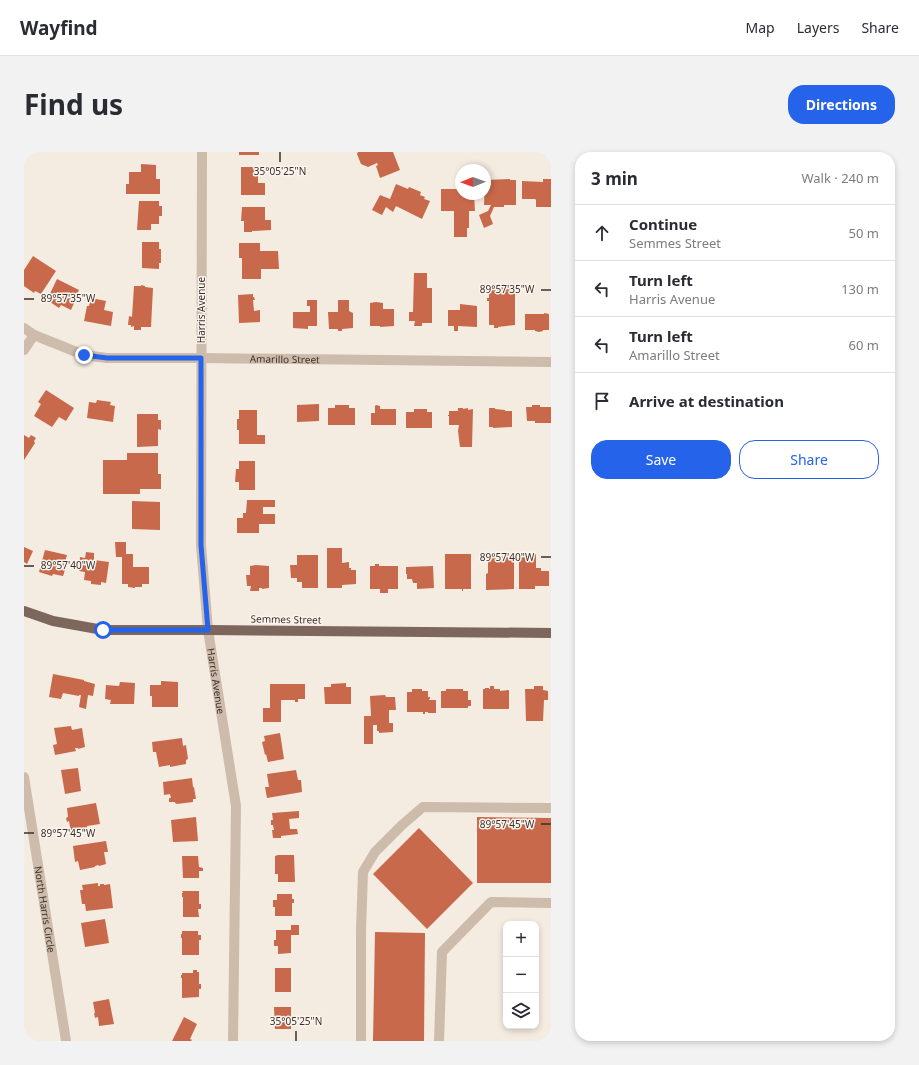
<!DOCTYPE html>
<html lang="en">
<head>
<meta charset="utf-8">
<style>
  body { margin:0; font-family:"Noto Sans",sans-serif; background:#f2f2f3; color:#2b2b33 }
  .controls { position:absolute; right:12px; bottom:12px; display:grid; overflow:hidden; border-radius:8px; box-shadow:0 2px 6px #0003 }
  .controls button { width:36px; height:36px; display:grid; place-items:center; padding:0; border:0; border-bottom:1px solid #e1e1e2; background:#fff; color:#2b2b33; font:20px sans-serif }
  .compass { position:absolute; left:431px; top:12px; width:36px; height:36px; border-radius:50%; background:#fff; box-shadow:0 2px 6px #0003; rotate:269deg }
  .stop { position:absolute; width:12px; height:12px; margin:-9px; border:3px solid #2563eb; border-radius:50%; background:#fff }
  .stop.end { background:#2563eb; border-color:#fff; box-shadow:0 1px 4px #0008 }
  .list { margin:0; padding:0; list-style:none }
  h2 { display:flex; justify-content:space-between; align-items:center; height:52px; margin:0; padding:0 16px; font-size:17px }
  h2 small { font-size:13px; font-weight:400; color:#7c7c81 }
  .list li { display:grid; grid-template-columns:26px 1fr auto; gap:12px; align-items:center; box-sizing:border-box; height:56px; padding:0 16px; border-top:1px solid #e1e1e2 }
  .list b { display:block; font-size:15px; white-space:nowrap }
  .list p { margin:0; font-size:13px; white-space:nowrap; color:#7c7c81 }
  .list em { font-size:13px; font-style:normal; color:#7c7c81 }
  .actions { display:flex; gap:8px; padding:12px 16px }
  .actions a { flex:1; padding:9px 0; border:1px solid #2563eb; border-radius:16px; text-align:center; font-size:14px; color:#2563eb }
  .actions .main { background:#2563eb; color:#fff }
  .icon { flex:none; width:22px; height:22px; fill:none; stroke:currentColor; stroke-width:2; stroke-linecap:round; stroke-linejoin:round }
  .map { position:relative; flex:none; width:527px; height:889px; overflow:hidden; border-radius:16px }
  header { display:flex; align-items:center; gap:24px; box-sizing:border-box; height:56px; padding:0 20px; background:#fff; border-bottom:1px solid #e1e1e2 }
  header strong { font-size:19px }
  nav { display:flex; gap:22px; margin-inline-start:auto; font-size:14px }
  .intro { display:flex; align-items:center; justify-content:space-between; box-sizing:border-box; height:96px; padding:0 24px }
  h1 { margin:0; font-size:28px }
  .button { padding:10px 18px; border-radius:16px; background:#2563eb; color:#fff; font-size:14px; font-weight:700 }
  main { display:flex; gap:24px; padding:0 24px }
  aside { flex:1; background:#fff; border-radius:16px; box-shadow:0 2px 6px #0003 }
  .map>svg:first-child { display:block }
  .building { fill:#c8694b }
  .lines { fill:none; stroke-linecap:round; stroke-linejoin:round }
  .minor { stroke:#cdbbac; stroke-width:10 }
  .major { stroke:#7d675c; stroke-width:10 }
  .route { stroke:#2563eb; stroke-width:5 }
  .ticks { fill:none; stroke:#3b302b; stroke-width:1.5 }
  .labels { text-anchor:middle; stroke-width:3; stroke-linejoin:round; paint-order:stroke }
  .street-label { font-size:10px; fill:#3b302b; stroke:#fbf5ee }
  .ticks-label { font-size:10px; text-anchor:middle; fill:#3b302b; stroke:#fbf5ee; stroke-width:3; stroke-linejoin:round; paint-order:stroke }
</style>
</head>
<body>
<header>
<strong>Wayfind</strong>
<nav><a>Map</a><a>Layers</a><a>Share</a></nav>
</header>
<div class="intro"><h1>Find us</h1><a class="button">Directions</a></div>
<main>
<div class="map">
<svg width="527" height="889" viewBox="0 0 527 889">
  <rect width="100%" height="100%" fill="#f4ebe1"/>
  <path class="building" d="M215,0H235V3H215Z
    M334,0H369L376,18L356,26L352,14L354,13L353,11L344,15L337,12L333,2Z
    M117,12L132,13V27H136V42H102V32H105V20H117Z
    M217,15H234V31H241V43H217Z
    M486,27V28H492V53H480V55H470L466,64L469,72L460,76L455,63L464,59L467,53H460L461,28Z
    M519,27H527V55H512V48L511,47H498V29L519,30Z
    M372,32L384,37L385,35L397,40L396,43L401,45L400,47L406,49L398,67L372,54L369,60L362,55L358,63L348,58L356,43L366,47Z
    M417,37H437V42H450L451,59H445V76H443V85H430V59H417Z
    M115,49H135V54H138V64H135V72H127V78H113Z
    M218,55H241V68H247V78L228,79V80H220V69H217Z
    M118,90H135V97H137V111H135V117L118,116Z
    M215,91H236V99H254L255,117H237V127H218V106H215Z
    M9,104L32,119L17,142L11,139L10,141L0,134V118Z
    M390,121H403V136H408V171H398V174H390L391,169H385V160H389Z
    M33,127L55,138L50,149H51L47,158L37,153L35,156L23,148Z
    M117,133L121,134V135L129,136L127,175H117V178H110V174L107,175V173H104L105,164L108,165L110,134H117Z
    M465,135H491V173L474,175V176H470V173H465V149H463V146H465Z
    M229,142V145H230L231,148H229L230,159L236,158V170L215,171L214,143Z
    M67,146L82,149L80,158L89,160L87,174L60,169L63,154H65Z
    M283,148H293V174H284V177L269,176V160H286V154H283Z
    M314,148H325V159L329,161V176L318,177V179H314V177H305L304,160H314Z
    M352,150L359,151V157H370V174L356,175V174H346V151Z
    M436,152L453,154V175L434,174V179H430V174H424V158H436Z
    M520,161L525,162V178H519V179L515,180L511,179V178H501V162H520Z
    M22,238L50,256L42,269L35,265L28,275L10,264L17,252L14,250Z
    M73,248L87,250L86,253L91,254L89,270L63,266L65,250L72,251Z
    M295,252V269L273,270V253Z
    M311,253H325V256H331V273H304V256H311Z
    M352,253L356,254V257H372V273H347V261H351V254Z
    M508,253H516V255H527V271H511V269H503L502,255H508Z
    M434,256H439V257L444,256V258L449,257L448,295H436L434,279L435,273H425V264H424V263H425V259H434Z
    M465,256H471V257L481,258V259H488V275L469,276V275H465Z
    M390,257H403V260H408V276H382V260H390Z
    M215,258H233V283H241V292H215V278H213V267H215Z
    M113,262H134V268H137V278L134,277V294L113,295Z
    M0,283L5,286L7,283L12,286L10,289L11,291L0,308Z
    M103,301H134V322H137V337H116V342H79V308H103Z
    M215,309H231V338H215V330H211L212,317H215Z
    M223,348H251V355H239V362H251V372H235V381H213V366H219V361H222Z
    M108,349L136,350V378L108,377Z
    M91,390H102V402H109V415H125V432H118V435H111V436L104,435V432H98V405H92Z
    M0,395L9,399L3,412L0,410Z
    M303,396H318V411L325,410V416H327V418H332V432L318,433V436H303Z
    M21,398L43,403L40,414L42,415L39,424L29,422L28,424L15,420Z
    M62,400L70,401V408L85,410L82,431L77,430V433L67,432V429L60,428L61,420L55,419L56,405L61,406Z
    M421,402H447V437H439V439H438V437H421Z
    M495,402H512V416H517V419H525V434H511V437H495Z
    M273,403H294V436H278V430H273V426H267L266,413H273Z
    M490,404V437L462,438V422L464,421V405Z
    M351,412H355V414H374V437H364V441H356V437H346V414H351Z
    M232,413L245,414V436L238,437V436H235V439H226L227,434H223L222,423H226V414Z
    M409,414L410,436L393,437V431H389L388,427H383V422H382V415Z
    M29,522L60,528V529L71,532L69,544L64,543L62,557L55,555L57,543H55V544L39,541L37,547L25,545Z
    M137,529L154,530V555H128V544H126V533H137Z
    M96,530L111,531L110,552H86L87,548L81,547L82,533L95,534Z
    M322,531V535H327V552H301L300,535H307V532Z
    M246,532H281V547H274V550H271V548H257V570H239V556H246Z
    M466,534H470V537H476V539L485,538V557H459V537H461V536H465V537H466Z
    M510,534H519V538L524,539V548H520L519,569H502L501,537H510Z
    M388,537H398V539H404V545H406V547H405V548H412V561H404V560H401V562H399V560H383V540H388Z
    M422,537H439V539H444V548H447V554H444V556H417V539H422Z
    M361,543L362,545H371L372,558H365V571H369V580L355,581V579H353V573H349V592H340V564H347L346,544Z
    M47,574L48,578L58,576L61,595L54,597V596H51L52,599L31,603L29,593L33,592L30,576Z
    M256,581L260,607L244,610L242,602L241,603L238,590L241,589L240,584Z
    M158,586L159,594L162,593L164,607L162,608V612L146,615V613L135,615L132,600H129L128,590Z
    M54,616L57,639L41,642L37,618Z
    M272,618L274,628H277L278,640L243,646L241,635H245L243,622Z
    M168,626L169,635H170L172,647H169V650L153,652L151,651V650H145V646H147L146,642L140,643L139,630Z
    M72,651L76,672L63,674V678L47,680L45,669L43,670L42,666L44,665L43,656Z
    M275,659V666L265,667L266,677H273L274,682L257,684V686H249L248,678H250L249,673H247V668H249L248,661Z
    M172,665L174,689L149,690L147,668Z
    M453,665L527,666V731H453Z
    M395,676L449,731L403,777L349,722Z
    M82,689L84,700H80L82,712L75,714L74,713L71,714V715L56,718L54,709L51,710L49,694Z
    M254,703H270L271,730H254V722H251V704Z
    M158,704H174L175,715L179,716V719H175V726H159Z
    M74,731V734H76V732H80V733L86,732L89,756L62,759L61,752H58L56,738H59L58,733Z
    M158,739H175V752H177V757H174L175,765H159V745H158V741H159Z
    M253,742H268V747H270V751H268V764H251V755H249V748H253Z
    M81,767L85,791L61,795L57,771Z
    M267,773H275V783H267V801L254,802V794H250V788H252V778H267Z
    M158,779H174V783H177V788H175V803H158V786H157V782H158Z
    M351,780L401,781L400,889H349Z
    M251,816H267V840H251Z
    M169,818H173V820H175V832H177V837H175V845L158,846V826H157V823H158V821H169Z
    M85,847L90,872L75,874L74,865L71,866L70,861H71L69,850Z
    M250,855H267V877H251Z
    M160,865L173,872L166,887L168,888L167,889H148Z"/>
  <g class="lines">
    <g class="minor">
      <path id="s1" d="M178,0L177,393L184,478L212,654L209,889"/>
      <path id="s2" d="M0,176L10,183L60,203L83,206H177L527,210"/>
      <path d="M0,198L10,183"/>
      <path id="s3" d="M0,625L42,889"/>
      <path d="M337,889V778L339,720L351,700L378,673L399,655L527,656"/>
      <path d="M415,889L418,800L467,750L527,751"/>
    </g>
    <path class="major" d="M0,459L29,469L79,478H184L527,481"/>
  </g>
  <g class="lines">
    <path class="route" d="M60,203L83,206H177V393L184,478H79"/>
  </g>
  <path class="ticks" d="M256,0V10M517,138H527M0,147H10M517,405H527M0,414H10M517,672H527M0,681H10M272,879V889"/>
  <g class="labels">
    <g class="street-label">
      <text transform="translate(177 158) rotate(-90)" y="4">Harris Avenue</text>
      <text dy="4" stroke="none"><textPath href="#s2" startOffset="267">Amarillo Street</textPath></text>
      <text transform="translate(262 467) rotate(1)" y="4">Semmes Street</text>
      <text dy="4" stroke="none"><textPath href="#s1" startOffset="530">Harris Avenue</textPath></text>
      <text dy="4" stroke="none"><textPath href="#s3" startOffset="134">North Harris Circle</textPath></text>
    </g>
  </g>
  <g class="ticks-label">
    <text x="256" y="23">35°05'25"N</text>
    <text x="483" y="141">89°57'35"W</text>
    <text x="44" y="150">89°57'35"W</text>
    <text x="483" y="409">89°57'40"W</text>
    <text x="44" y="417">89°57'40"W</text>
    <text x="483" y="676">89°57'45"W</text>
    <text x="44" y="685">89°57'45"W</text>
    <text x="272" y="873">35°05'25"N</text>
  </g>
</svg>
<div class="controls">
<button>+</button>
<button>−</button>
<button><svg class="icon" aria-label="layers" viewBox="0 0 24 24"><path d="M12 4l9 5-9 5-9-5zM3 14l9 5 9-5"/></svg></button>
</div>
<svg class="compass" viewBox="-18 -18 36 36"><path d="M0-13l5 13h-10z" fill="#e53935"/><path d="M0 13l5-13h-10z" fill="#7c7c81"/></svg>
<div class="stop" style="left:79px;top:478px"></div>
<div class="stop end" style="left:60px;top:203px"></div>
</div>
<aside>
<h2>3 min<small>Walk · 240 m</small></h2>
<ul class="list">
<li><svg class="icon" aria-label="ahead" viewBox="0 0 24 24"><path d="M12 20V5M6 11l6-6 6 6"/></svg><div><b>Continue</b><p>Semmes Street</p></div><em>50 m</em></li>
<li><svg class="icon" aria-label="left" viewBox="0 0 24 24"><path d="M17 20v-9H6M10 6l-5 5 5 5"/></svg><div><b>Turn left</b><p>Harris Avenue</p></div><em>130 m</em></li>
<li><svg class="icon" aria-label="left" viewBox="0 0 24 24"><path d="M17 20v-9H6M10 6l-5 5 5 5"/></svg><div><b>Turn left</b><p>Amarillo Street</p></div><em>60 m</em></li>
<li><svg class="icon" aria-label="arrive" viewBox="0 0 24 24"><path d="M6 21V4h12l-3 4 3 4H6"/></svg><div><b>Arrive at destination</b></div></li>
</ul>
<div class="actions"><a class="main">Save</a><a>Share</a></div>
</aside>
</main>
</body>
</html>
